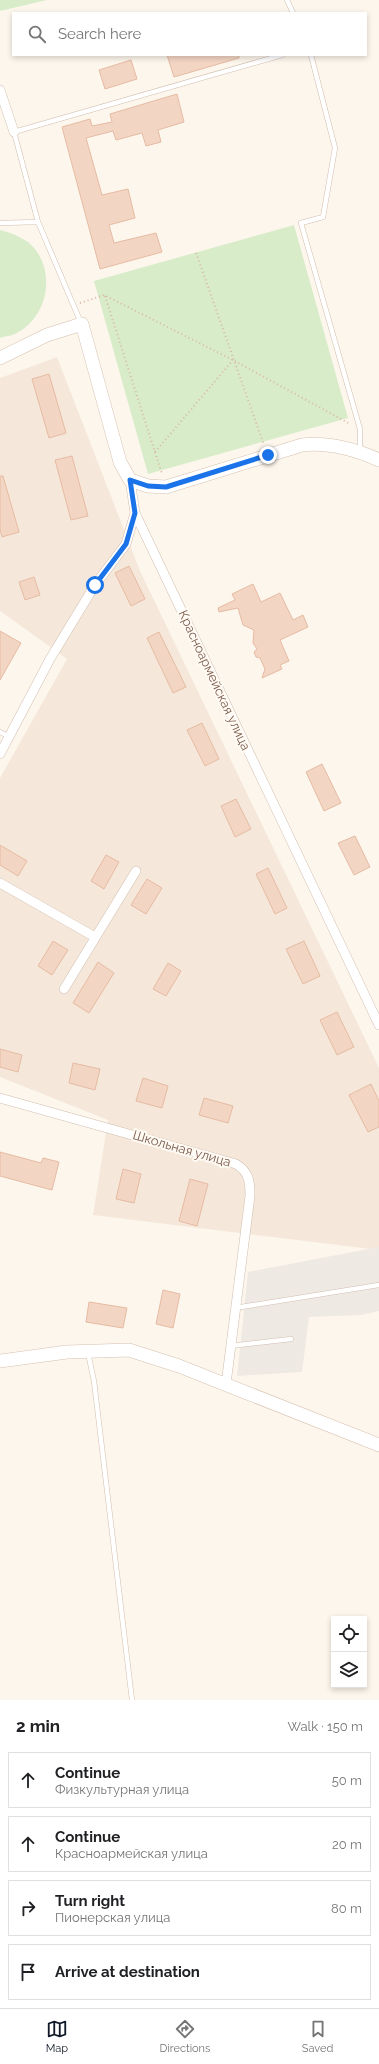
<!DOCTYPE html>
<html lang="en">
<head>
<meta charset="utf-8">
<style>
  body { margin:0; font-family:Raleway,sans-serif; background:#f6f6f6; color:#202124 }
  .controls { position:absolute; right:12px; bottom:12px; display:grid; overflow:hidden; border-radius:0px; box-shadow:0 2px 6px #0003 }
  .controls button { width:36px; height:36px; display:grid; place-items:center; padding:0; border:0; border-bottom:1px solid #e0e0e0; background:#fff; color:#202124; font:20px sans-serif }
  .stop { position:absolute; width:12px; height:12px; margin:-9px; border:3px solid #1a73e8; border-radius:50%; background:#fff }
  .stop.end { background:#1a73e8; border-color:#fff; box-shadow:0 1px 4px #0008 }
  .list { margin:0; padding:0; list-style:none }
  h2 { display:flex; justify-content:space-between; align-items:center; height:52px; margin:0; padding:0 16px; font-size:17px }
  h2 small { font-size:13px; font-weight:400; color:#757577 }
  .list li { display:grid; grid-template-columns:26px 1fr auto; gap:12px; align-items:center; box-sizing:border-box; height:56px; margin:0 8px 8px; padding:0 8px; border:1px solid #e0e0e0; border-radius:0px }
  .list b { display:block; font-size:15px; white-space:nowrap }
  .list p { margin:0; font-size:13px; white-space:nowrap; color:#757577 }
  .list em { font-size:13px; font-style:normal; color:#757577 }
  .icon { flex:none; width:22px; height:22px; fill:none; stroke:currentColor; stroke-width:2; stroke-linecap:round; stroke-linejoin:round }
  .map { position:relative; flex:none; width:379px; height:1700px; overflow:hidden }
  .search { position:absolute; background:#fff; box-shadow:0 2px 6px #0003; left:12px; right:12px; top:12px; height:44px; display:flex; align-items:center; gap:10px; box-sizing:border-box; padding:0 14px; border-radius:0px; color:#757577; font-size:15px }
  .sheet { height:308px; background:#fff }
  nav { display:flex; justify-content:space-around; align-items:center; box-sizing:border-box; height:56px; border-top:1px solid #e0e0e0; background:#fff; font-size:11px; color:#757577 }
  nav a { display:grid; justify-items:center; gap:2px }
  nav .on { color:#111827 }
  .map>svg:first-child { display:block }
  .residential { fill:#f5e8da }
  .industrial { fill:#efe9e4 }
  .green { fill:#d8ecc9 }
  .building { fill:#f3d5c3; stroke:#e6bba3 }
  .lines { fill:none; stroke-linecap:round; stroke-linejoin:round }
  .lane-casing { stroke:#d1beb0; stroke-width:5.5 }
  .street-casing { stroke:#d1beb0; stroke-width:10 }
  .secondary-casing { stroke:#d6c0b0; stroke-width:14 }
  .path { stroke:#d9b8a5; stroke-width:2; stroke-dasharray:1 3; stroke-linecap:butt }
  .lane { stroke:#fff; stroke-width:4.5 }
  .street { stroke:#fff; stroke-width:9 }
  .secondary { stroke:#fff; stroke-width:13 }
  .route { stroke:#1a73e8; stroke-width:5 }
  .labels { text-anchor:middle; stroke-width:4; stroke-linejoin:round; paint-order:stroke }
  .street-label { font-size:13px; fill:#7a5c4d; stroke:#fffaf3 }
</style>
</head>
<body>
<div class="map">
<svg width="379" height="1700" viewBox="0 0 379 1700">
  <rect width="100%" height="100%" fill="#fdf6ec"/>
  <path class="residential" d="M57,357L140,571L379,1068V1250L93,1215L108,1120L0,1077V778L67,659L0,611V378Z"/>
  <path class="industrial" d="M379,1247V1311L361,1315L309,1317L302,1372L237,1376L248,1272Z"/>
  <path class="green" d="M0,0H47L0,11Z
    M294,225L348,418L148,474L94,281Z
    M0,230C10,232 19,236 28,242C58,267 49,318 15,334C11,336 5,336 0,338Z"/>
  <path class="building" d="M167,55H239V58L174,77Z
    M131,60L137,79L105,89L99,70Z
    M177,94L184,122L158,130L161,142L146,146L142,133L116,140L113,131L86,138L102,195L128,189L135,218L109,225L114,243L156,233L162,252L100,269L62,127L90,119L92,126L112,122L110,114Z
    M49,374L66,433L49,438L32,379Z
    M72,456L88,516L71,520L55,460Z
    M0,476H3L19,532L2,537L0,529Z
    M129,566L145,599L131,606L115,573Z
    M34,577L40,595L25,600L19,582Z
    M253,584L261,602L280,593L293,620L303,615L308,627L280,640L289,661L280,665L282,669L262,678L265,669L260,658L256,657L254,652L257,649L253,643L254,630L243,625L238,608L219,612L218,608L235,600L232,594Z
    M0,631L21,643L0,680Z
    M159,632L186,687L173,693L147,638Z
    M202,723L219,759L205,766L187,730Z
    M322,764L341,803L324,811L306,772Z
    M236,799L251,829L235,837L221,806Z
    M355,836L370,867L354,875L338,843Z
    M0,845L27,861L18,876L0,865Z
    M106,855L119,862L104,889L91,881Z
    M268,868L287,908L275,914L256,874Z
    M147,879L162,888L146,914L131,905Z
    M53,941L68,950L52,975L38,966Z
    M304,941L320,976L303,984L286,949Z
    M98,962L114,973L89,1013L73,1003Z
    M168,963L181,971L166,996L153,989Z
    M337,1012L354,1047L337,1055L320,1020Z
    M0,1049L22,1055L18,1072L0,1067Z
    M73,1063L100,1069L95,1090L69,1083Z
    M143,1078L168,1086L162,1108L136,1101Z
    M371,1084L379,1101V1127L368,1132L349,1095Z
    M204,1098L233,1106L228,1123L199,1115Z
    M0,1152L41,1163L43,1158L59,1162L52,1190L0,1176Z
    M123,1169L141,1174L134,1203L116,1199Z
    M190,1179L208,1184L197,1226L179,1221Z
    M163,1290L180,1294L173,1328L156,1324Z
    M89,1302L127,1308L123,1328L86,1322Z"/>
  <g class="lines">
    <defs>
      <path id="lane" d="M287,0L293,13
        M311,55L335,148L323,217L301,223L360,429V450
        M38,222L14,132L282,55
        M0,223L38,222L81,323
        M0,732L10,737
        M235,1308L379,1285
        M230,1346L291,1339
        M88,1353L94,1381L132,1700"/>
      <path id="street" d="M0,90L14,132
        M130,480L135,513L379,1025
        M0,754L50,659L95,585L126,544L135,513
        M0,883L95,937
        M64,989L136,871
        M0,1098L236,1164C249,1172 250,1181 250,1196L226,1384"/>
      <path id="secondary" d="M0,358L47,335L82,324L120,462L130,480L148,486L166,487L302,445C329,442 354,449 379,460
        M0,1361L67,1352L129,1350L179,1366L379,1445"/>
    </defs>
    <use href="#lane" class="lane-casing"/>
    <use href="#street" class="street-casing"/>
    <use href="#secondary" class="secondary-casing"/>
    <path class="path" d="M196,253L264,445
      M105,296L162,474
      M80,303L104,295L233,360L350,424
      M155,452L233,360"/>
    <use href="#lane" class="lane"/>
    <use href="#street" class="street"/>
    <use href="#secondary" class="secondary"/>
  </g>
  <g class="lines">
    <path class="route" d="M95,585L126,544L135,513L130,480L148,486L166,487L268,455"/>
  </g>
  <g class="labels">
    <g class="street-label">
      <text transform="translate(215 680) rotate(65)" y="5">Красноармейская улица</text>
      <text transform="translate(182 1148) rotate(16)" y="5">Школьная улица</text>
    </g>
  </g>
</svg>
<div class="controls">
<button><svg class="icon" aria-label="locate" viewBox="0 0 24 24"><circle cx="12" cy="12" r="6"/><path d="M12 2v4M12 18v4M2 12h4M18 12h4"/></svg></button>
<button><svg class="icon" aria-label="layers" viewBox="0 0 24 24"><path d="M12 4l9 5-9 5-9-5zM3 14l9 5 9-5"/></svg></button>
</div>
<div class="stop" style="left:95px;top:585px"></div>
<div class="stop end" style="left:268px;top:455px"></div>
<div class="search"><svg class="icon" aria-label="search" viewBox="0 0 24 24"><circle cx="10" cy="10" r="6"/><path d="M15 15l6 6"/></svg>Search here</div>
</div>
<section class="sheet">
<h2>2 min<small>Walk · 150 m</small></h2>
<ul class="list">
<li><svg class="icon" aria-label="ahead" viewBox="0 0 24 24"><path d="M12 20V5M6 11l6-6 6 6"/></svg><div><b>Continue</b><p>Физкультурная улица</p></div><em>50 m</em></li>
<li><svg class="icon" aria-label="ahead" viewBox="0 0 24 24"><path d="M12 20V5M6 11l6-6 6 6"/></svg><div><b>Continue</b><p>Красноармейская улица</p></div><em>20 m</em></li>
<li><svg class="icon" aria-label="right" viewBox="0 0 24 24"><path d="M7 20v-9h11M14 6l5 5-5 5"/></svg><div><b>Turn right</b><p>Пионерская улица</p></div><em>80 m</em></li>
<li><svg class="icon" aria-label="arrive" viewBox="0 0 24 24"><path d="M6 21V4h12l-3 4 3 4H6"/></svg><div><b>Arrive at destination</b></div></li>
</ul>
</section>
<nav>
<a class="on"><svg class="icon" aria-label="map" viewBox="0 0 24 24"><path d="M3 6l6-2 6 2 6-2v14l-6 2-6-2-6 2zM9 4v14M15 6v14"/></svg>Map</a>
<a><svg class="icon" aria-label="directions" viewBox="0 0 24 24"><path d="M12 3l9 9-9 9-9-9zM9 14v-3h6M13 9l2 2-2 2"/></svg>Directions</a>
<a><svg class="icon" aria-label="saved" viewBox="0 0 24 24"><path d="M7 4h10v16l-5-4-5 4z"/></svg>Saved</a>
</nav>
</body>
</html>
